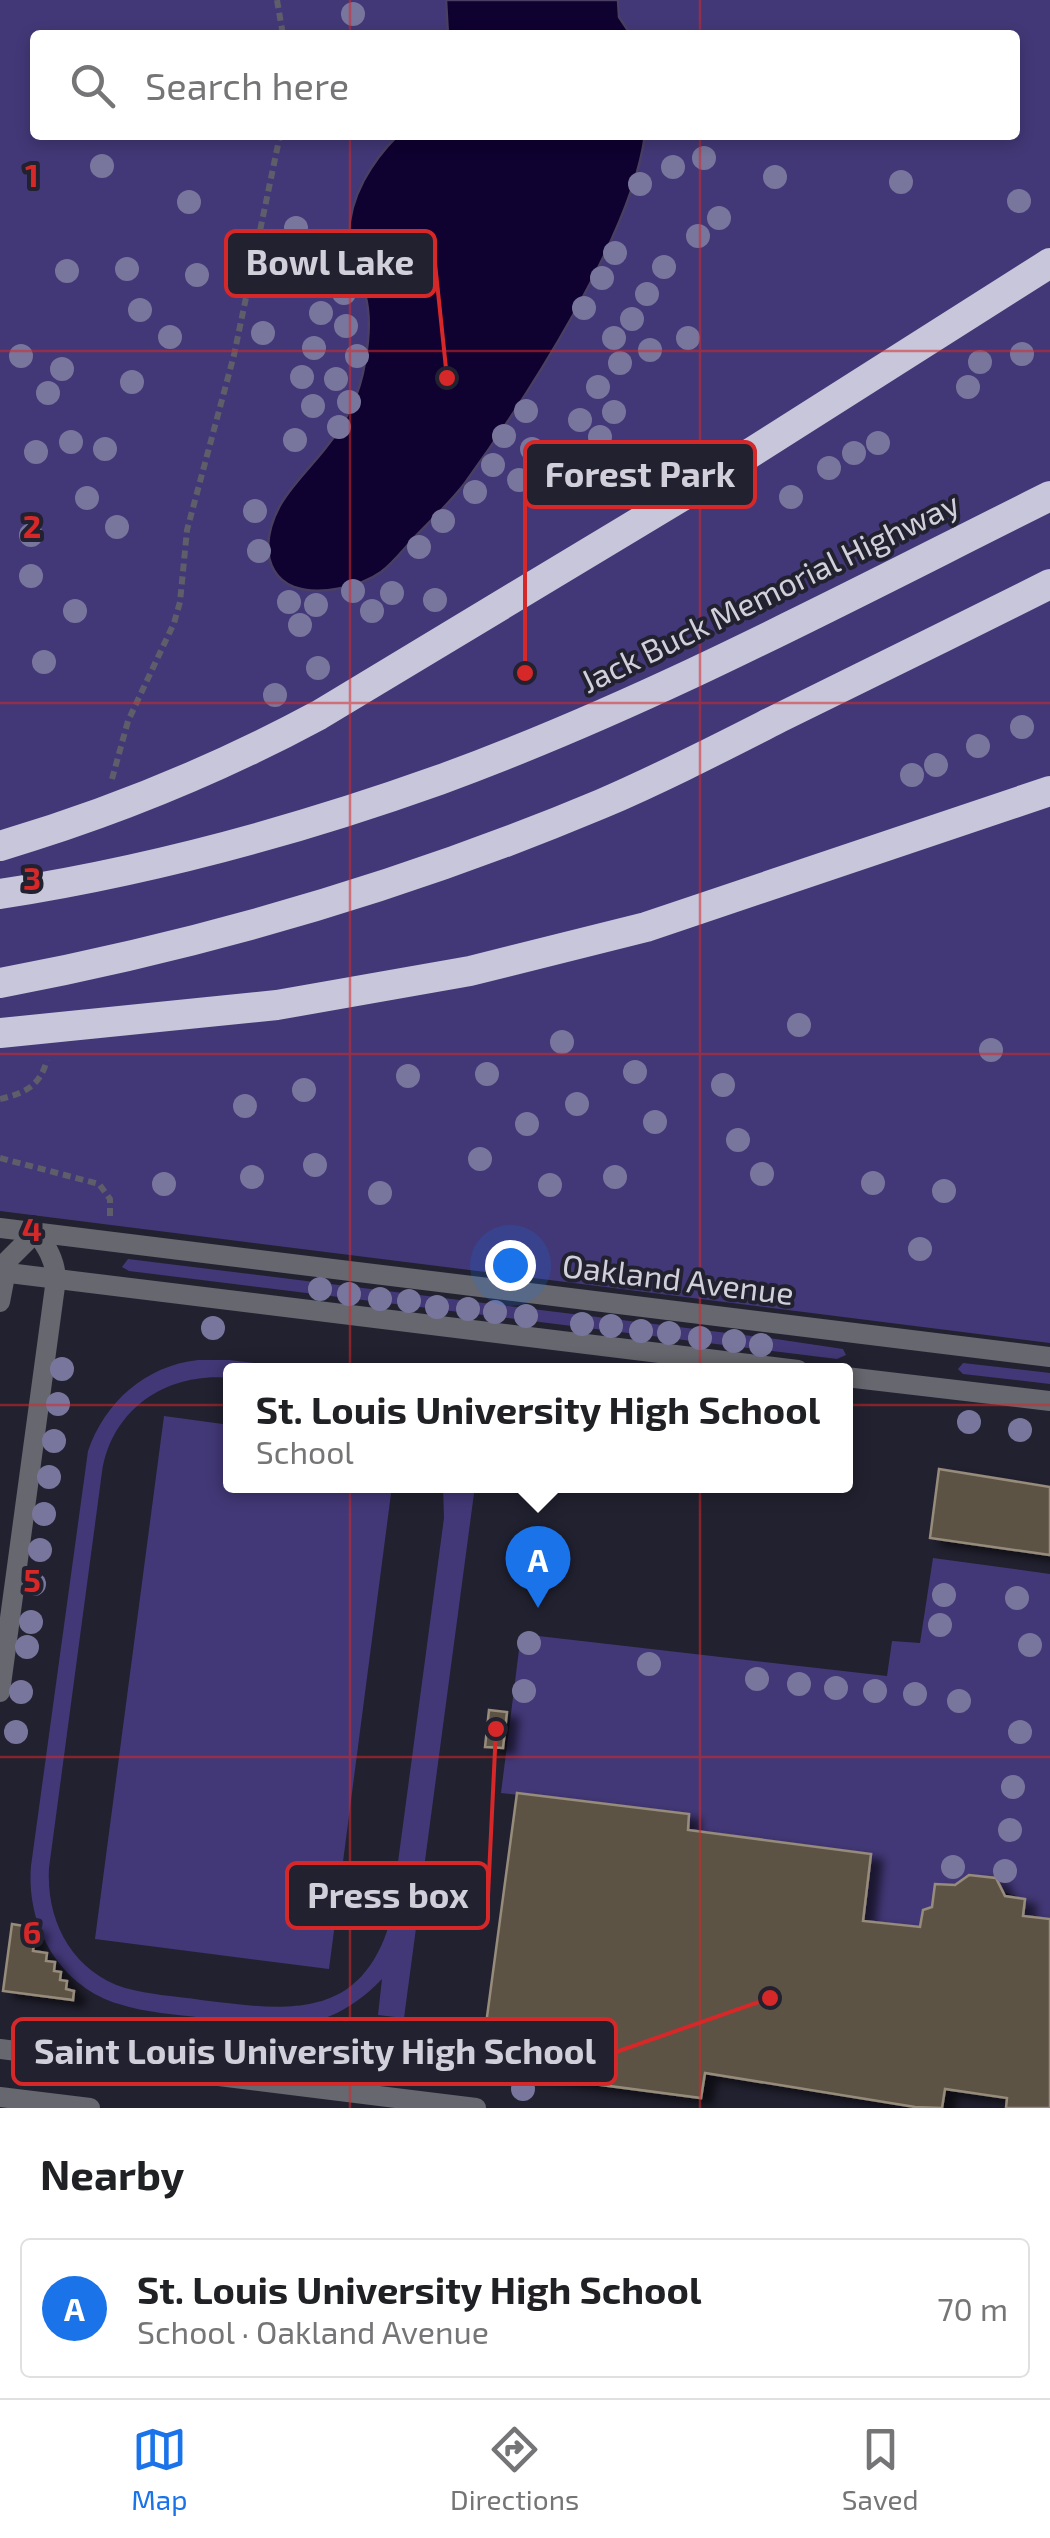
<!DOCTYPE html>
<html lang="en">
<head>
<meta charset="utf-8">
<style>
  body { margin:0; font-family:"Exo 2",sans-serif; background:#f2f2f2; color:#202124 }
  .you { position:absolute; left:510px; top:1265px; width:35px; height:35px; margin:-25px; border:8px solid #fff; border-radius:50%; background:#1a73e8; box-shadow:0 0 0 15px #1a73e833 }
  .badge { display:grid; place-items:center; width:65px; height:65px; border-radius:50%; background:#1a73e8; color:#fff; font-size:32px; font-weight:700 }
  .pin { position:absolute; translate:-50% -82px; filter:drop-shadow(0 2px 5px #0008) }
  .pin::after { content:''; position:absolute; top:52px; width:35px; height:30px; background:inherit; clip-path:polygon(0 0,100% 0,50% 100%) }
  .popup { position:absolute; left:223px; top:1363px; width:630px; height:130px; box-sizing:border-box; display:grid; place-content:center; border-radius:10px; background:#fff; filter:drop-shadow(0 2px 8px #0005); font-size:32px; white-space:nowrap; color:#757577 }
  .popup b { font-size:38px; color:#202124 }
  .popup::after { content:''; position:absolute; left:50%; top:100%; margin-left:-20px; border:20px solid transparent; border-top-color:#fff }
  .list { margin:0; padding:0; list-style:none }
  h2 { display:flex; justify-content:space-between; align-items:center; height:130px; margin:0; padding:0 40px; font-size:42px }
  h2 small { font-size:32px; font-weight:400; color:#757577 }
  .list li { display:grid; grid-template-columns:65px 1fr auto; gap:30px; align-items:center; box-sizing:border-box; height:140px; margin:0 20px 20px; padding:0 20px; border:2px solid #e0e0e0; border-radius:10px }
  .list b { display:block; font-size:38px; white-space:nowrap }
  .list p { margin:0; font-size:32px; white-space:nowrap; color:#757577 }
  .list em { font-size:32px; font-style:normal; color:#757577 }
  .icon { flex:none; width:55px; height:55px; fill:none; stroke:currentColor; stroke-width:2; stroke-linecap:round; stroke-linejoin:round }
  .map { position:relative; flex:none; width:1050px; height:2108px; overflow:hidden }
  .search { position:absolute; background:#fff; box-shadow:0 5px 15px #0003; left:30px; right:30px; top:30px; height:110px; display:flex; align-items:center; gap:25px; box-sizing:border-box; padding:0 35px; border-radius:10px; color:#757577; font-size:38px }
  .sheet { height:290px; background:#fff }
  nav { display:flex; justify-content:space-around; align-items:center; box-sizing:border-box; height:140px; border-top:2px solid #e0e0e0; background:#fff; font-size:28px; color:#757577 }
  nav a { display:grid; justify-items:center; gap:5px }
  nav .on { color:#1a73e8 }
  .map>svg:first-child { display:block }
  .green { fill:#423877; fill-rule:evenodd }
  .water { fill:#0f0130; stroke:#493f63; stroke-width:2.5 }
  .building { fill:#5d5344; stroke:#978c7c; stroke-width:2.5; filter:url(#shadow) }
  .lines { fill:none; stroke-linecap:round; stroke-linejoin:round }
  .path { stroke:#5e5d6a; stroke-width:6; stroke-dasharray:8 5; stroke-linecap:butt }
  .minor { stroke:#67676f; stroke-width:20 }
  .tertiary { stroke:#67676f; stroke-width:20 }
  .motorway { stroke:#c7c6da; stroke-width:30 }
  .tree { fill:#79769d }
  .grid { fill:none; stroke:#d62828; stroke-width:2.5; stroke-opacity:0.55 }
  .labels { text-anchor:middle; stroke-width:8; stroke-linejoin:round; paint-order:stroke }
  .street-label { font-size:32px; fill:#d1d0da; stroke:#222130 }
  .grid-label { font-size:32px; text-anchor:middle; font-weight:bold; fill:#d62828; stroke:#222130; stroke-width:8; stroke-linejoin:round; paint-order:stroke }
  .leader { fill:none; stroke:#d62828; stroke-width:4 }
  .callout-dot { fill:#d62828; stroke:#222130; stroke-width:4 }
  .callout { fill:#222130; stroke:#d62828; stroke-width:4 }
  .callout-label { font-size:35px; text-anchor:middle; font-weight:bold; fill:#d1d0da }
</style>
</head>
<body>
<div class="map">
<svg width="1050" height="2108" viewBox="0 0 1050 2108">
  <defs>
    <filter id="shadow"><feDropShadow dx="11" dy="6" stdDeviation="5" flood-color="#0009"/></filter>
  </defs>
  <rect width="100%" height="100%" fill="#222130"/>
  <path class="green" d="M0,0H1050V1343L0,1211ZM35,35H1015V135H35Z
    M128,1259L776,1339L843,1349L846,1355L837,1359L129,1271L122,1267Z
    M198,1360H229L310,1370H230V1378C168,1372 112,1408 102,1472L49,1868C46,1921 72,1971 125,1988C150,1995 176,1996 201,2000C285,2010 360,2023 390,1922L444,1518L443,1486H475L404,2018L378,2015L382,1979C325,2038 277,2027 203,2018C176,2014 146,2013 119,2004C59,1986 26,1926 31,1866L88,1451C105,1402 145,1366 198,1360Z
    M963,1363L1050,1373V1384L963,1374L958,1369Z
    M164,1416L230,1425V1486H392L329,1969L95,1939Z
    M933,1558L1050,1574V1919L1023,1916L1025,1899L1003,1892L996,1878L955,1885H935L932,1907L923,1910L920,1927L863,1921L871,1854L688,1830V1814L501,1793L521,1634L887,1676L892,1641L920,1643Z"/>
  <path class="water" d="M446,0H618L619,17L631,35H448Z
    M398,135H645C632,236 525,400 465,483C450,503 430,521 413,539C403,550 393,563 381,572C360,587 319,596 294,587C276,580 268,564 268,546C270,504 300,480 324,450C346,423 360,395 365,362C369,340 371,315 365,294C360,275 349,255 349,235C349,197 372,161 398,135Z"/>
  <path class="building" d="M939,1469L1050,1487V1555L930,1538Z
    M489,1710L507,1712L503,1748L485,1747Z
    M517,1793L689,1814L688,1830L871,1854L863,1921L920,1927L923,1910L932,1907L935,1884L955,1885L969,1875L996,1878L1005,1896L1025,1899L1023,1916L1050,1919V2108H1006L1007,2098L945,2089L942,2108L915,2107L705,2073L701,2098L480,2069Z
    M12,1924L36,1928L33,1951L47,1953L46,1961L55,1962L54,1971L61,1972L60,1980L67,1981L66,1989L74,1991L73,2000L3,1991Z"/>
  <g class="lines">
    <path class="path" d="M277,0L283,35
      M112,779L128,721L174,623L180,602L187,530L234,355L280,135
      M0,1099C25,1093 40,1086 47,1060
      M0,1158L99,1184L110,1199V1216"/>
    <path class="minor" d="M0,1302L8,1260L36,1232C47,1247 55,1260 56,1279L0,1692
      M0,2049L476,2108
      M0,2097L90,2108"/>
    <path class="tertiary" d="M0,1228L1050,1357
      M0,1272L798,1370
      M846,1377L1050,1401"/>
    <path class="motorway" d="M0,846C111,813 217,770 319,715L689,492L1050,263
      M0,894C149,871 296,831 439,780C650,703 849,596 1050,496
      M0,983C206,944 408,885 601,804C662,778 720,748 779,718C869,674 960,629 1050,584
      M0,1033L277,1005L470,971L646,927L1050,791"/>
  </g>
  <g class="tree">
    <circle cx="353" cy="14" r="12"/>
    <circle cx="704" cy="158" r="12"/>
    <circle cx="102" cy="166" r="12"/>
    <circle cx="673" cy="167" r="12"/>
    <circle cx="775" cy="177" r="12"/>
    <circle cx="901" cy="182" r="12"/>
    <circle cx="640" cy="184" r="12"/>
    <circle cx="1019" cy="201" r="12"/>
    <circle cx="189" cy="202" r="12"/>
    <circle cx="719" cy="218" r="12"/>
    <circle cx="296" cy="228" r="12"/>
    <circle cx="698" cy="236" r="12"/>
    <circle cx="615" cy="253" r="12"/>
    <circle cx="315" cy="263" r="12"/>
    <circle cx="664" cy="267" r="12"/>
    <circle cx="127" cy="269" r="12"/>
    <circle cx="67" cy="271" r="12"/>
    <circle cx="197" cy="275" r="12"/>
    <circle cx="602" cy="278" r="12"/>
    <circle cx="344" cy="293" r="12"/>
    <circle cx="647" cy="294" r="12"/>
    <circle cx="584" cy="308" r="12"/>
    <circle cx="140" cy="310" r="12"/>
    <circle cx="321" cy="313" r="12"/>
    <circle cx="632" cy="319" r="12"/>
    <circle cx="346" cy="326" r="12"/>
    <circle cx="263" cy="333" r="12"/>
    <circle cx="170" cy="337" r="12"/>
    <circle cx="614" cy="338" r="12"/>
    <circle cx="688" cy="338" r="12"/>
    <circle cx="314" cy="348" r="12"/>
    <circle cx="650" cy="350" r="12"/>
    <circle cx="1022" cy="354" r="12"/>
    <circle cx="21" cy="356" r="12"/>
    <circle cx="357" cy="356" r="12"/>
    <circle cx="980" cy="362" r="12"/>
    <circle cx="620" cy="363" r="12"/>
    <circle cx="62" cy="369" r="12"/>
    <circle cx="302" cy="377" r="12"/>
    <circle cx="336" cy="379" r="12"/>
    <circle cx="132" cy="382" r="12"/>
    <circle cx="598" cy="387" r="12"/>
    <circle cx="968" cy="387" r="12"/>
    <circle cx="48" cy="393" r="12"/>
    <circle cx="349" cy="402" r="12"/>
    <circle cx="313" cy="406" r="12"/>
    <circle cx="526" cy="411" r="12"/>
    <circle cx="614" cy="412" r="12"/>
    <circle cx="580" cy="420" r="12"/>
    <circle cx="339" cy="427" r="12"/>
    <circle cx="504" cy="436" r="12"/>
    <circle cx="600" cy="437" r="12"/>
    <circle cx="295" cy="440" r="12"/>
    <circle cx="71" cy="442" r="12"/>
    <circle cx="878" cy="443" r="12"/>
    <circle cx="105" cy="449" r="12"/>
    <circle cx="532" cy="449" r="12"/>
    <circle cx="36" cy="452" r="12"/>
    <circle cx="854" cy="453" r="12"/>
    <circle cx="560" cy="457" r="12"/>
    <circle cx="493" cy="465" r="12"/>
    <circle cx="829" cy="468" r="12"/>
    <circle cx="519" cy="480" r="12"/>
    <circle cx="475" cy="492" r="12"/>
    <circle cx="791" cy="497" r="12"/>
    <circle cx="87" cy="498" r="12"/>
    <circle cx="255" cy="511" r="12"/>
    <circle cx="443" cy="521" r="12"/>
    <circle cx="117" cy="527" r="12"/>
    <circle cx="31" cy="535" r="12"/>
    <circle cx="419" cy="547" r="12"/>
    <circle cx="259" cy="551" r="12"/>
    <circle cx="31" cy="576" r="12"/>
    <circle cx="353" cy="591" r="12"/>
    <circle cx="392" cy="593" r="12"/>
    <circle cx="435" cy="600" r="12"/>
    <circle cx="289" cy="602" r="12"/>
    <circle cx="316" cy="605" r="12"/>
    <circle cx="75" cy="611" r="12"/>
    <circle cx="372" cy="611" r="12"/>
    <circle cx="300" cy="625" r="12"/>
    <circle cx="44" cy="662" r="12"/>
    <circle cx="318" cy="668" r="12"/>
    <circle cx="275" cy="695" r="12"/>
    <circle cx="1022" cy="727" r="12"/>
    <circle cx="978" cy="746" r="12"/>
    <circle cx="936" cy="765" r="12"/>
    <circle cx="912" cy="775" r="12"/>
    <circle cx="799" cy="1025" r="12"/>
    <circle cx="562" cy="1042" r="12"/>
    <circle cx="991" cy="1050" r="12"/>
    <circle cx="635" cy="1072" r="12"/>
    <circle cx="487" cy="1074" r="12"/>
    <circle cx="408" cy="1076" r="12"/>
    <circle cx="723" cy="1085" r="12"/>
    <circle cx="304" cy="1090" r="12"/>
    <circle cx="577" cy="1104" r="12"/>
    <circle cx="245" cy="1106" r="12"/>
    <circle cx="655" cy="1122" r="12"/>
    <circle cx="527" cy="1124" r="12"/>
    <circle cx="738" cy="1140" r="12"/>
    <circle cx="480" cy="1159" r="12"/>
    <circle cx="315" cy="1165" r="12"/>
    <circle cx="762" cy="1174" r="12"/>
    <circle cx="252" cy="1177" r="12"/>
    <circle cx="615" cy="1177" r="12"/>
    <circle cx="873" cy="1183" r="12"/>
    <circle cx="164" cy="1184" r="12"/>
    <circle cx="550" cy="1185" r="12"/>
    <circle cx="944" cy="1191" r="12"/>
    <circle cx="380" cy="1193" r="12"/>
    <circle cx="920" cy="1249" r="12"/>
    <circle cx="320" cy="1289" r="12"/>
    <circle cx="349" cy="1294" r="12"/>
    <circle cx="380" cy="1299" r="12"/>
    <circle cx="409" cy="1301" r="12"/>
    <circle cx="437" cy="1307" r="12"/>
    <circle cx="468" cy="1309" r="12"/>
    <circle cx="495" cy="1312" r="12"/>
    <circle cx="526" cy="1316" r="12"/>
    <circle cx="582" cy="1324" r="12"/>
    <circle cx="611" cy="1326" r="12"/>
    <circle cx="213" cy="1328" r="12"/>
    <circle cx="641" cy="1331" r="12"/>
    <circle cx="669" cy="1333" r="12"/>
    <circle cx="700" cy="1338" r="12"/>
    <circle cx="734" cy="1341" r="12"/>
    <circle cx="761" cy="1345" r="12"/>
    <circle cx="62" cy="1369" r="12"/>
    <circle cx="58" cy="1404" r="12"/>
    <circle cx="969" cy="1422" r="12"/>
    <circle cx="1020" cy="1430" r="12"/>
    <circle cx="54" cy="1441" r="12"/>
    <circle cx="49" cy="1477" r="12"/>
    <circle cx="44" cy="1514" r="12"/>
    <circle cx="40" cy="1550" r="12"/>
    <circle cx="34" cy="1584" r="12"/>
    <circle cx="944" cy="1595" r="12"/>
    <circle cx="1017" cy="1598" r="12"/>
    <circle cx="31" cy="1622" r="12"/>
    <circle cx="940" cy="1625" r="12"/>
    <circle cx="529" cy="1643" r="12"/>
    <circle cx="1030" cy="1645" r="12"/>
    <circle cx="27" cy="1647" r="12"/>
    <circle cx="649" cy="1664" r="12"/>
    <circle cx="757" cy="1679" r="12"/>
    <circle cx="799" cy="1684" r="12"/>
    <circle cx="836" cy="1688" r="12"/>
    <circle cx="524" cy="1691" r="12"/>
    <circle cx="875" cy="1691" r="12"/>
    <circle cx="21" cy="1692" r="12"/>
    <circle cx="915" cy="1694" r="12"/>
    <circle cx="959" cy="1701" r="12"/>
    <circle cx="16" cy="1732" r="12"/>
    <circle cx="1020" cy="1732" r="12"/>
    <circle cx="1013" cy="1787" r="12"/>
    <circle cx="1010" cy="1830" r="12"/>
    <circle cx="953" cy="1867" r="12"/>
    <circle cx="1005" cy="1871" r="12"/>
    <circle cx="523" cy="2089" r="12"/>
  </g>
  <path class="grid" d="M350,0V35M700,0V35M350,135V2108M700,135V2108M0,351H1050M0,703H1050M0,1054H1050M0,1405H1050M0,1757H1050"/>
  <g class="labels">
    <g class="street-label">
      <text transform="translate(770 593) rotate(-26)" y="11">Jack Buck Memorial Highway</text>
      <text transform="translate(678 1280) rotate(7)" y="11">Oakland Avenue</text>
    </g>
  </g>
  <g class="grid-label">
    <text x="32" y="187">1</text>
    <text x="32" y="538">2</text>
    <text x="32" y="890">3</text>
    <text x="32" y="1241">4</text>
    <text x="32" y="1592">5</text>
    <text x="32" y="1944">6</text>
  </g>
  <path class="leader" d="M447 378L435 263M525 673L525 475M496 1729L488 1896M770 1998L616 2052"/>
  <g class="callout-dot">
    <circle cx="447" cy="378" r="10"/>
    <circle cx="525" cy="673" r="10"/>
    <circle cx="496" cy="1729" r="10"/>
    <circle cx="770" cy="1998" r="10"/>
  </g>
  <g class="callout">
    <rect x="226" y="231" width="209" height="65" rx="10"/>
    <rect x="525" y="442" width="230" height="65" rx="10"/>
    <rect x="287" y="1863" width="201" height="65" rx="10"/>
    <rect x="13" y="2019" width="603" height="65" rx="10"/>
  </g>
  <g class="callout-label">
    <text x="330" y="275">Bowl Lake</text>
    <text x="640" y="487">Forest Park</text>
    <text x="388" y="1908">Press box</text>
    <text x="315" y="2064">Saint Louis University High School</text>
  </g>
</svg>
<div class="you"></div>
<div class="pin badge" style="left:538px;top:1608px">A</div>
<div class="popup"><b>St. Louis University High School</b>School</div>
<div class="search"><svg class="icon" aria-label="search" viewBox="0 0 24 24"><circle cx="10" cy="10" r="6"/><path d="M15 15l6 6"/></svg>Search here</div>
</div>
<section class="sheet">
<h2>Nearby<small></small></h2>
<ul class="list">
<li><span class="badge">A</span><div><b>St. Louis University High School</b><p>School · Oakland Avenue</p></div><em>70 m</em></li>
</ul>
</section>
<nav>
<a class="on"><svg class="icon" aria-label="map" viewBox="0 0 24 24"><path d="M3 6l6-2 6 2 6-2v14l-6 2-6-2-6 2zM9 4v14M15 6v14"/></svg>Map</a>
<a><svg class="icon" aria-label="directions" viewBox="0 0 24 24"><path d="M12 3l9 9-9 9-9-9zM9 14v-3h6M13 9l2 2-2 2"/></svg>Directions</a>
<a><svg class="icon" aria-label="saved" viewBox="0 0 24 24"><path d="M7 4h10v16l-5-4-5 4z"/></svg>Saved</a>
</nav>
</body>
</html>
